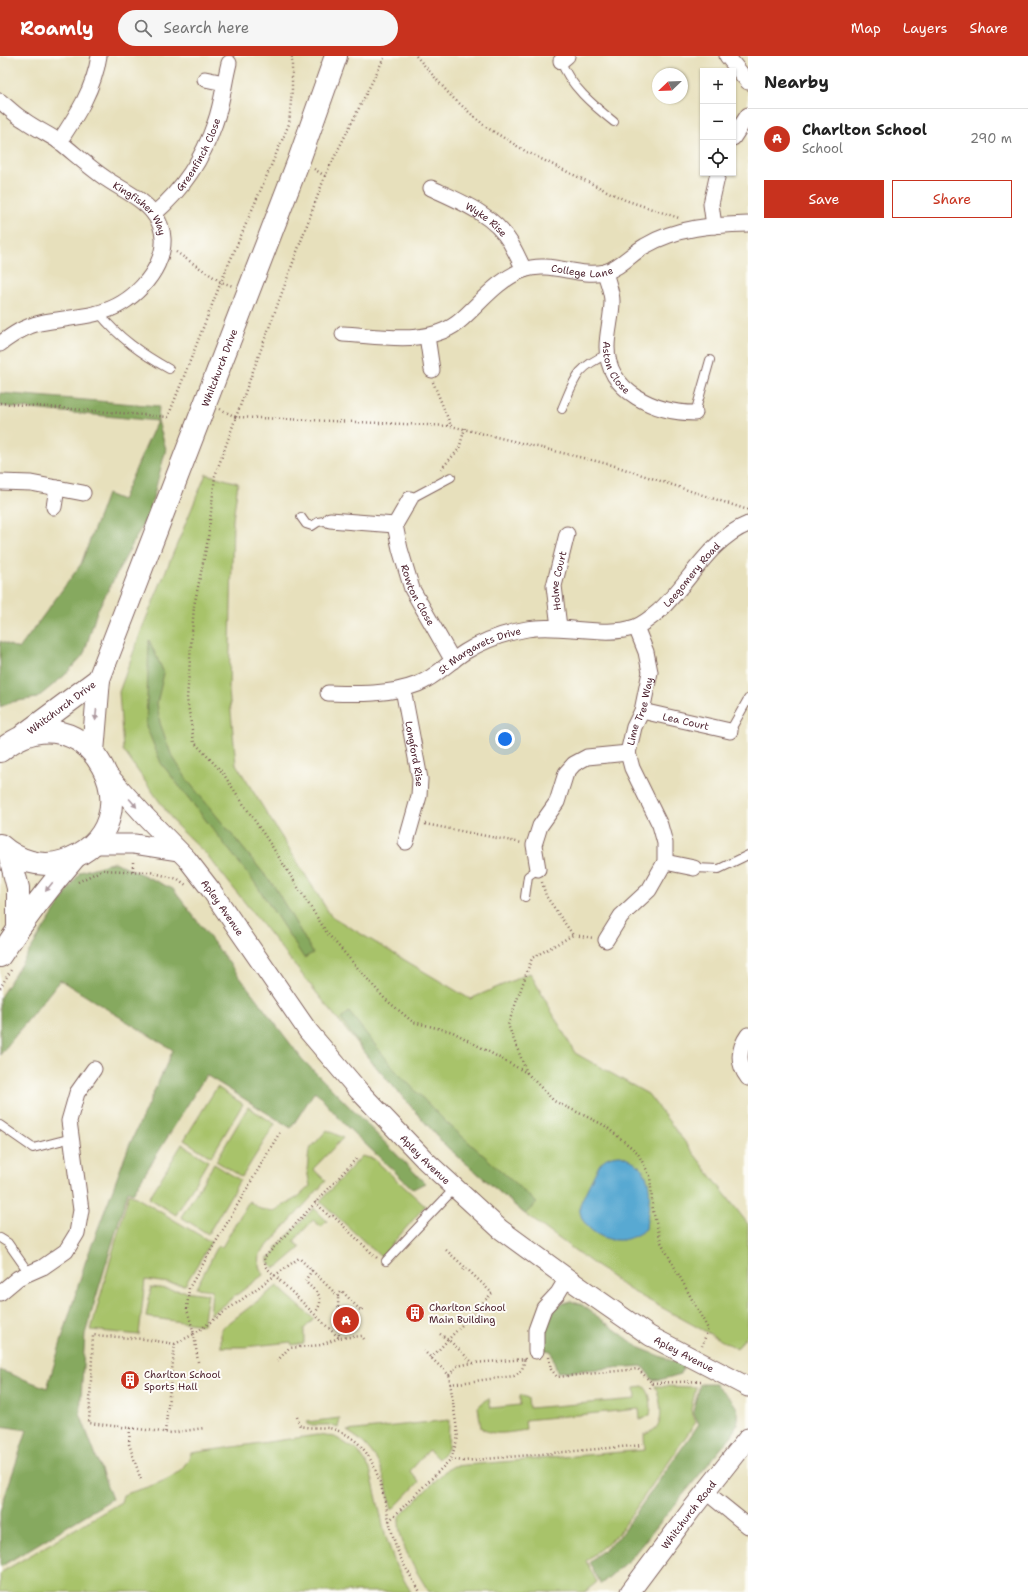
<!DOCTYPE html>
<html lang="en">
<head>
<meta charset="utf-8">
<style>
  body { margin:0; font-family:"Shantell Sans",sans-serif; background:#f6f6f6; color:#222 }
  .controls { position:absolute; right:12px; top:12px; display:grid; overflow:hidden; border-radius:0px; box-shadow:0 1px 3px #0004 }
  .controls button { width:36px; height:36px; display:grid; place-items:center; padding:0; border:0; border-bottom:1px solid #e0e0e0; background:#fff; color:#222; font:20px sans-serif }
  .compass { position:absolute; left:652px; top:12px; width:36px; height:36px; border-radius:50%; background:#fff; box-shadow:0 1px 3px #0004; rotate:247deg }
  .you { position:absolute; left:505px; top:683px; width:14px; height:14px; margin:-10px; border:3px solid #fff; border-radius:50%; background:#1a73e8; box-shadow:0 0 0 6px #1a73e833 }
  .badge { display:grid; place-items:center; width:26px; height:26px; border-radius:50%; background:#c8321e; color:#fff; font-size:13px; font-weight:700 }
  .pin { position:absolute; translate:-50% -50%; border:2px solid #fff; box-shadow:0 1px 4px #0006 }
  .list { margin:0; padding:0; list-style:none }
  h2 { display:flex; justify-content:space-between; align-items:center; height:52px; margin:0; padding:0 16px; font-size:17px }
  h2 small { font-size:13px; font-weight:400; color:#767676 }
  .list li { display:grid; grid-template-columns:26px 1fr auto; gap:12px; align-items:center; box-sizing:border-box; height:60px; padding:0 16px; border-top:1px solid #e0e0e0 }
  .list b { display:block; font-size:15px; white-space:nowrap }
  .list p { margin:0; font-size:13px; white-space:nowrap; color:#767676 }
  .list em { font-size:13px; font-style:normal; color:#767676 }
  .actions { display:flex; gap:8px; padding:12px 16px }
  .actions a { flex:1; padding:9px 0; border:1px solid #c8321e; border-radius:0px; text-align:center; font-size:14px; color:#c8321e }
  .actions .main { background:#c8321e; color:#fff }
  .icon { flex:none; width:22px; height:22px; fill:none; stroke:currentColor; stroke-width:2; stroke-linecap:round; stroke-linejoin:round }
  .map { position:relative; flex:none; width:748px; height:1536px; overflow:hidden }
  header { display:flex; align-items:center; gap:24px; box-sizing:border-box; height:56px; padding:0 20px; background:#c8321e; color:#fff }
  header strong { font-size:19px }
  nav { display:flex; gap:22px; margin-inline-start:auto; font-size:14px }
  .search { width:280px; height:36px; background:#f6f6f6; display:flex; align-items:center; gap:10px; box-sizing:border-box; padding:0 14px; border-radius:22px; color:#767676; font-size:15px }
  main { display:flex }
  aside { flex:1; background:#fff }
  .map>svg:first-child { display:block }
  .green { fill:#a8c36a; stroke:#79714a }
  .forest { fill:#86a95e; stroke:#686444 }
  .water { fill:#58a9d2; stroke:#51647e }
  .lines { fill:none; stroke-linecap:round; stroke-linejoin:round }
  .service-casing { stroke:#81635e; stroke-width:10 }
  .minor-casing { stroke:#81635e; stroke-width:17 }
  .tertiary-casing { stroke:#81635e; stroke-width:21 }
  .primary-casing { stroke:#81635e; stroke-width:24 }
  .path { stroke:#81635e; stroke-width:2.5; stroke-dasharray:1 3; stroke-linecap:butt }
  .service { stroke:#fff; stroke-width:8 }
  .minor { stroke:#fff; stroke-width:15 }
  .tertiary { stroke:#fff; stroke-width:19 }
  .primary { stroke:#fff; stroke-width:22 }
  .oneway { fill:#ae9aa0 }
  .labels { text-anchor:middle; stroke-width:4; stroke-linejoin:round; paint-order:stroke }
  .street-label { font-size:10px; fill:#4a1f2b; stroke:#fdfcf7 }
  .poi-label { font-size:10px; fill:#4a1f2b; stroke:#fdfcf7; text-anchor:start }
</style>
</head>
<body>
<header>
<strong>Roamly</strong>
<div class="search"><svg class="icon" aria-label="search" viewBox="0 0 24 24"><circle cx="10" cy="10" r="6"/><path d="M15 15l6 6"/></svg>Search here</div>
<nav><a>Map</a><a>Layers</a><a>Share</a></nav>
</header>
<main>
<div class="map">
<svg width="748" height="1536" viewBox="0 0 748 1536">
  <rect width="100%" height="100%" fill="#fdfcf7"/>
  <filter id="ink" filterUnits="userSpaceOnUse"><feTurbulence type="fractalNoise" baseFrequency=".025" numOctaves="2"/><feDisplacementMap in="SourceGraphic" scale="8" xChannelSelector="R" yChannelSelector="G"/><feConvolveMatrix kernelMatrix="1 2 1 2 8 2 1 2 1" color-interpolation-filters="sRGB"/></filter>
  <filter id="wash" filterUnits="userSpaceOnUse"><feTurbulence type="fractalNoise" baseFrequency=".012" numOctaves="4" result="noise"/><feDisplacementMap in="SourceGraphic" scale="16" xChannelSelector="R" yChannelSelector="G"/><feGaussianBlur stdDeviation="0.9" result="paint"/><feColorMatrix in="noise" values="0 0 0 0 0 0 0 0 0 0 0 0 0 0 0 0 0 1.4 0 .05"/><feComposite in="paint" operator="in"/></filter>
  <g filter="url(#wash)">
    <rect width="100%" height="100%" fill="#e7e0bc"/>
    <path class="green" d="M206,418L238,427L233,464L229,635L236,708L331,860L470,943L530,917L575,997L648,1038L748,1168V1277L737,1293L628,1233L525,1158L446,1090L370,1004L207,799L176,769L123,694L119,636L143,570Z
      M217,1031L243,1048L211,1101L184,1084Z
      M248,1051L275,1068L242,1121L216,1105Z
      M327,1074L343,1082L313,1113L326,1125L260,1198L259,1210L263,1219L210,1259L212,1234L196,1232L218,1190L222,1191L249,1145L260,1153L274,1155L298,1141L310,1130L307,1114L309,1094Z
      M182,1088L208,1105L176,1159L149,1142Z
      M362,1100L374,1103L425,1150L381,1201L320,1145Z
      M214,1108L240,1124L208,1178L181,1161Z
      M129,1137L211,1186L185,1229L145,1224L139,1279L91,1274Z
      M314,1152L327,1165L321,1171L313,1164L294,1185L300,1192L279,1210L274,1212L268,1206V1201H271L277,1194L276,1192Z
      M277,1230L314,1263L304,1273V1287L292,1289L291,1286L245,1291H221V1273Z
      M151,1231L208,1238L203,1269L146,1261Z
      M643,1330C651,1335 652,1350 650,1359L640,1364L639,1353L525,1364L526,1374C512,1376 492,1381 481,1372L478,1351L484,1345L489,1342L491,1352L520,1349V1339L528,1342L529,1352L636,1343L635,1331Z
      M655,1330L696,1331L691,1354L696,1366L618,1478L586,1505L597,1526L585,1536H429C415,1513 398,1489 399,1461L445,1415L454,1410L645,1394L644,1379C647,1377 652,1375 655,1373C665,1362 660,1342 655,1330Z
      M340,1362L338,1372L329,1369H308L307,1366Z
      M449,1364L448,1393L438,1403L429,1394L410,1415L419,1426L392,1454C383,1417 381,1396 347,1375Z
      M317,1379L335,1381L358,1395L370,1413L385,1478L396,1510L411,1536H0V1517L121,1446L123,1439C147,1430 182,1425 191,1397Z"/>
    <path class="forest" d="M0,337L159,350L158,365L166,393L149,457L97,555L84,598L64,620L37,642L12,646L0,651V585L19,593L81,508L107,438L122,444L157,365L0,350Z
      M149,584L164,617L157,647L160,667L171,698L188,725L274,830L313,897L304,902L255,827L161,707L146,670Z
      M115,806L173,833L302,1003L425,1127L413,1133L346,1070L315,1035L291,1072L206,1019L133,1137L128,1135L85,1278L80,1358L112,1443L0,1511V1455L27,1374L0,1370V1314L47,1332L85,1207L129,1090L173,994L60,924L0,999V941L80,816Z
      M349,956L396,1015L446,1066L537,1147L525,1158L446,1090L370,1004L341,963Z
      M571,1245L582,1249L640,1292L684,1310L681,1318L663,1323L653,1324L642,1310L557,1316L551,1295L545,1294V1269L558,1249Z
      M700,1328H715C733,1346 746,1352 733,1378L631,1502L601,1528L589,1506L619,1481L699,1368L693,1356Z"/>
    <path class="water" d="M621,1099C659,1114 649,1141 646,1173C636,1180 627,1185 615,1184C598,1183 577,1167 580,1149C581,1145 597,1112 600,1108C605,1101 613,1099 621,1099Z"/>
  </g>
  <g filter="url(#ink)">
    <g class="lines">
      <defs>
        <path id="service" d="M561,5C569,29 594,50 614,66
          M99,257C119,282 142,298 169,313
          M562,353C575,323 575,312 608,298
          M695,357L710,304
          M410,443L451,421
          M301,461L306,468L312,470L318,466L330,464
          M730,675L748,643
          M694,812L719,813L748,799
          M525,841L528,820L538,813
          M0,1069L33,1092L72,1082
          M0,1182L8,1187L29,1217
          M386,1205L455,1132"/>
        <g id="minor">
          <path d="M727,0L748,26"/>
          <path d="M561,5L567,0"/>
          <path d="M205,23L224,27"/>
          <path id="s1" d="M0,45C8,51 15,59 24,64C35,72 48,78 60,86C75,98 89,111 105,122C121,133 142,142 154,158C178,190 150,230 122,247C98,262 67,261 40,267C25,270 12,279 0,288"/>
          <path d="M733,82L748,59"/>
          <path d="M59,86C77,59 94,33 99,0"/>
          <path id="s2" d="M431,132C459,145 493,158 510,186C515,195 520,205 524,214"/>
          <path id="s3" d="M154,158C182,134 203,102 215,67C222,48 224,27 229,7"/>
          <path d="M714,170L711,148L718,117"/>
          <path id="s4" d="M605,216C607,225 612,236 612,245C612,261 607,276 607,291C607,337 657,357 695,357"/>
          <path id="s5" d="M343,278C381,280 432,291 462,263C482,245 498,224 523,214C550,204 578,222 605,216C620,212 632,197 645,190C677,171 713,169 748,168"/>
          <path d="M427,280L432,314"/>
          <path d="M0,426L31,427L83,437"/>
          <path d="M54,451L57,432"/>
          <path d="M330,464L395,469L410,443"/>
          <path id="s6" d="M395,469L400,493L412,533L453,605"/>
          <path id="s7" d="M559,571L554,530L567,478"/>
          <path id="s8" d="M403,633L420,723L419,740L406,786"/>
          <path id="s9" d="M328,637C358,638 390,639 418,628C436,621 449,606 465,596C484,584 505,577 527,573C560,567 607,582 635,571C644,568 653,560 660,554C689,527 710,483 748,468"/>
          <path id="s10" d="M642,655L730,675"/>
          <path d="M665,806L694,812"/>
          <path d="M538,813L534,789L540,770L557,746L566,717L574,708L587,701L628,697"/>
          <path id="s11" d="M606,884L621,860L649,834L665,806V787L660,769L632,712L628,697L634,671L642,655L650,616L646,596L636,571"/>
          <path d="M748,979C738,993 737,1008 748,1022"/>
          <path d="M0,1237L18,1222L43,1211L66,1195L77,1177L81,1154L69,1065L77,1037L94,1013"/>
          <path d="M536,1295V1274L544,1252L558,1237L567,1222"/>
          <path d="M706,1436L748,1470"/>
        </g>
        <g id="tertiary">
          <path id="s12" d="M107,718L146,761L187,803L211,834L308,975L359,1035L426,1105L500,1173L567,1222L650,1280L748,1331"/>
          <path d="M93,788H134L179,795"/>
          <path id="s13" d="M630,1536L692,1453L748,1382"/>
        </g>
        <g id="primary">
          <path id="s14" d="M25,678L99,623"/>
          <path d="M0,695C87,623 164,771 64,805C41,813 17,804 0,789"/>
          <path id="s15" d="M93,696L99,623L299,104L336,0"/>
          <path d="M9,797L18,832V872"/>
          <path d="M0,900C23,865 47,833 75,801"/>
        </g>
      </defs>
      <use href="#service" class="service-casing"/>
      <use href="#minor" class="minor-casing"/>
      <use href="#tertiary" class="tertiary-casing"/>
      <use href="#primary" class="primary-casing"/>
      <path class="path" d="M416,0L452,41L486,71L527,96L625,144L679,162
        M314,113L325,120L385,0
        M325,120L236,361L451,370L612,409L748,454
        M176,196L221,226L233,230
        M433,326L451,370
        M0,347L168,361L221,226L289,68L292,33V0
        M220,353L236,361L215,420L208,483L194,550L187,643L194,686L222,716L273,792L327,877L385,943L413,966L453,976L527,1017L554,1045L604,1069L637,1096L650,1120L653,1155L661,1186L708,1273L702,1290
        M441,413L459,393L465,372
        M425,768L522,787
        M133,815V804
        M78,826L102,814L150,816L178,823L186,829
        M542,826L546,840L573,879L594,882
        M0,932L11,914
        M527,1017L508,969L532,902L573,879
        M356,1103L264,1202L266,1211L339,1282L362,1280L364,1283
        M315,1146L330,1161L333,1160L377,1202
        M446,1194L466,1212
        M312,1214L305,1225C316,1237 327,1240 315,1257
        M440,1278L451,1286L473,1307L526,1303
        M175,1288L144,1283L93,1279L89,1367L171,1377L204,1372
        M549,1301L551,1313L557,1321L638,1313L652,1327L650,1332
        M431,1302L492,1237L466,1212L463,1214
        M277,1305L289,1292L321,1289L339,1282L338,1240
        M198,1306L194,1278L299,1202L338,1240L342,1235L361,1255L364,1251
        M449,1319L457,1310L472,1307
        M652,1327L702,1325
        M450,1328L514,1320C521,1316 524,1312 524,1303
        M297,1361L300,1370C311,1373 323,1370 333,1373C383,1388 382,1446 395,1487C400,1505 411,1520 420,1536
        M130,1372L129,1388L141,1424
        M165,1376L175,1288L194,1278L187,1253L189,1232L280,1076
        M451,1403L463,1405L643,1389
        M389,1465L451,1403L458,1381L449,1319L424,1295"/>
      <use href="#service" class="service"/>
      <use href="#minor" class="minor"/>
      <use href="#tertiary" class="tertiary"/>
      <use href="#primary" class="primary"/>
    </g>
    <defs><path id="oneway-solid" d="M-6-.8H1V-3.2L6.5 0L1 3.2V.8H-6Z"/></defs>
    <g class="oneway">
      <use href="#oneway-solid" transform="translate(96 659) rotate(95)"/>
      <use href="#oneway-solid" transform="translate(133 747) rotate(49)"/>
      <use href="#oneway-solid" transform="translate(49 831) rotate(129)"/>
    </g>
  </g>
  <defs>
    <symbol id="building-disc" viewBox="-11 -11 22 22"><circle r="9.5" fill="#c8321e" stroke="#fdfcf7"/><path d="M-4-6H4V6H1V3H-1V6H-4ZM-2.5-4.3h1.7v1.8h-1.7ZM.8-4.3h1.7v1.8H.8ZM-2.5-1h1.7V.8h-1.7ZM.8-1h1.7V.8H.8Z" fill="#fff"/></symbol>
  </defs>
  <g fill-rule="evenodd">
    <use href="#building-disc" x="404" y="1246" width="22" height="22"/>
    <use href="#building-disc" x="119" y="1313" width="22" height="22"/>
  </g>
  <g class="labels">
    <g class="street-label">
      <text dy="4" stroke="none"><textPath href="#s3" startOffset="75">Greenfinch Close</textPath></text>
      <text dy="4" stroke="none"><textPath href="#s1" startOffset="178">Kingfisher Way</textPath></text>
      <text dy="4" stroke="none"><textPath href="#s2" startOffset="64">Wyke Rise</textPath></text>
      <text dy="4" stroke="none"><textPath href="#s5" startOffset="262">College Lane</textPath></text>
      <text dy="4" stroke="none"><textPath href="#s4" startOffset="99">Aston Close</textPath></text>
      <text dy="4" stroke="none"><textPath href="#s15" startOffset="407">Whitchurch Drive</textPath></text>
      <text dy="4" stroke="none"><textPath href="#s9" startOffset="401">Leegomery Road</textPath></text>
      <text dy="4" stroke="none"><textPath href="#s7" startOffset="47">Holme Court</textPath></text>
      <text dy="4" stroke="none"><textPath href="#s6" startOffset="74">Rowton Close</textPath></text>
      <text dy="4" stroke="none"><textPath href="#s9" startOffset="162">St Margarets Drive</textPath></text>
      <text dy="4" stroke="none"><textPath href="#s14" startOffset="45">Whitchurch Drive</textPath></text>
      <text dy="4" stroke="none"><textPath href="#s11" startOffset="259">Lime Tree Way</textPath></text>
      <text dy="4" stroke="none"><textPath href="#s10" startOffset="45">Lea Court</textPath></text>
      <text dy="4" stroke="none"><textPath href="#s8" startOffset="66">Longford Rise</textPath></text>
      <text dy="4" stroke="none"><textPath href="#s12" startOffset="177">Apley Avenue</textPath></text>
      <text dy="4" stroke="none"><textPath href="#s12" startOffset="501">Apley Avenue</textPath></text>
      <text dy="4" stroke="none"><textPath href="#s12" startOffset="826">Apley Avenue</textPath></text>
      <text dy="4" stroke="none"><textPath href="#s13" startOffset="97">Whitchurch Road</textPath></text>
    </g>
    <g class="poi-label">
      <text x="429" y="1255">Charlton School<tspan x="429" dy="12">Main Building</tspan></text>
      <text x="144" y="1322">Charlton School<tspan x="144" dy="12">Sports Hall</tspan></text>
    </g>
  </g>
</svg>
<div class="controls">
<button>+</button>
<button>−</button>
<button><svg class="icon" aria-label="locate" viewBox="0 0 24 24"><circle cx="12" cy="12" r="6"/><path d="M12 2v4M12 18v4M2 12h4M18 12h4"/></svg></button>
</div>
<svg class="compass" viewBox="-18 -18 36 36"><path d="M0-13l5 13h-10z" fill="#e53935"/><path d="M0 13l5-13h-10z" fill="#767676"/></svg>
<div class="you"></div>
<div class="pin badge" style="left:346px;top:1264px">A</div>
</div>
<aside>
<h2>Nearby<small></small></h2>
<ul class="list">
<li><span class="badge">A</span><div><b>Charlton School</b><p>School</p></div><em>290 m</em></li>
</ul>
<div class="actions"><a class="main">Save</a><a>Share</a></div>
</aside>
</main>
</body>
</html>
